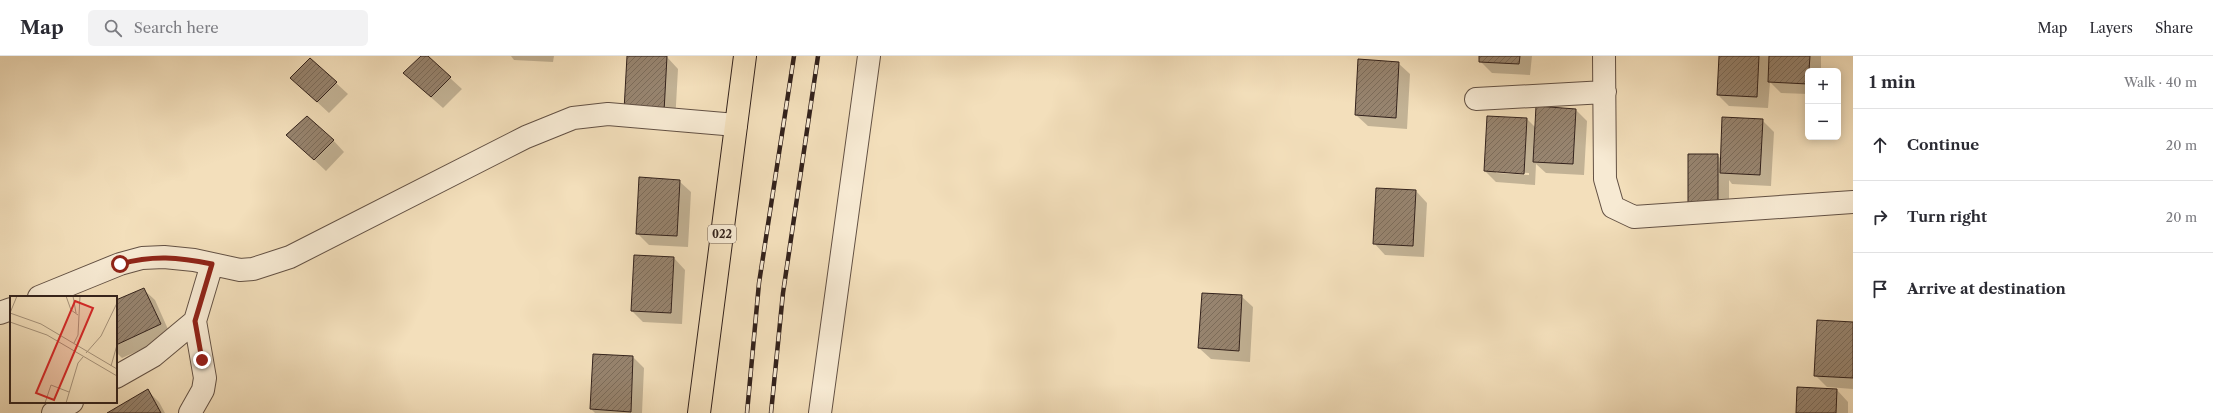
<!DOCTYPE html>
<html lang="en">
<head>
<meta charset="utf-8">
<style>
  body { margin:0; font-family:"Libre Caslon Text",serif; background:#f2f2f3; color:#2b2b33 }
  .controls { position:absolute; right:12px; top:12px; display:grid; overflow:hidden; border-radius:6px; box-shadow:0 2px 10px #0003 }
  .controls button { width:36px; height:36px; display:grid; place-items:center; padding:0; border:0; border-bottom:1px solid #e1e1e2; background:#fff; color:#2b2b33; font:20px sans-serif }
  .stop { position:absolute; width:12px; height:12px; margin:-9px; border:3px solid #8f2418; border-radius:50%; background:#fff }
  .stop.end { background:#8f2418; border-color:#fff; box-shadow:0 1px 4px #0008 }
  .list { margin:0; padding:0; list-style:none }
  h2 { display:flex; justify-content:space-between; align-items:center; height:52px; margin:0; padding:0 16px; font-size:17px }
  h2 small { font-size:13px; font-weight:400; color:#7c7c81 }
  .list li { display:grid; grid-template-columns:26px 1fr auto; gap:12px; align-items:center; box-sizing:border-box; height:72px; padding:0 16px; border-top:1px solid #e1e1e2 }
  .list b { display:block; font-size:15px; white-space:nowrap }
  .list em { font-size:13px; font-style:normal; color:#7c7c81 }
  .icon { flex:none; width:22px; height:22px; fill:none; stroke:currentColor; stroke-width:2; stroke-linecap:round; stroke-linejoin:round }
  .map { position:relative; flex:none; width:1853px; height:357px; overflow:hidden }
  header { display:flex; align-items:center; gap:24px; box-sizing:border-box; height:56px; padding:0 20px; background:#fff; border-bottom:1px solid #e1e1e2 }
  header strong { font-size:19px }
  nav { display:flex; gap:22px; margin-inline-start:auto; font-size:14px }
  .search { width:280px; height:36px; background:#f2f2f3; display:flex; align-items:center; gap:10px; box-sizing:border-box; padding:0 14px; border-radius:6px; color:#7c7c81; font-size:15px }
  main { display:flex }
  aside { flex:1; background:#fff }
  .map>svg:first-child { display:block }
  .shadow { fill:#0003; fill-rule:evenodd }
  .building { fill:url(#building-hatch); stroke:#33221c }
  .lines { fill:none; stroke-linecap:round; stroke-linejoin:round }
  .minor-casing { stroke:#635144; stroke-width:24 }
  .primary-casing { stroke:#33221c; stroke-width:24 }
  .minor { stroke:#f7ead3; stroke-width:22 }
  .primary { stroke:#f3dfbb; stroke-width:22 }
  .rail-casing { stroke:#33221c; stroke-width:4.5 }
  .rail { stroke:#f7ead3; stroke-width:3; stroke-dasharray:9; stroke-linecap:butt }
  .route { stroke:#8f2418; stroke-width:5 }
  .labels { text-anchor:middle; stroke-width:3; stroke-linejoin:round; paint-order:stroke }
  .shield { fill:#f7ead3; stroke:#6e5e53; stroke-width:1 }
  .shield-label { font-size:11px; font-weight:bold; fill:#33221c }
  .inset-road { fill:none; stroke:#a6937b; stroke-width:1 }
  .view { fill:#d62828; fill-opacity:0.15; stroke:#d62828; stroke-width:2 }
  .inset-edge { fill:none; stroke:#33221c; stroke-width:2 }
</style>
</head>
<body>
<header>
<strong>Map</strong>
<div class="search"><svg class="icon" aria-label="search" viewBox="0 0 24 24"><circle cx="10" cy="10" r="6"/><path d="M15 15l6 6"/></svg>Search here</div>
<nav><a>Map</a><a>Layers</a><a>Share</a></nav>
</header>
<main>
<div class="map">
<svg width="1853" height="357" viewBox="0 0 1853 357">
  <defs>
    <pattern id="building-hatch" width="6" height="6" patternUnits="userSpaceOnUse"><rect width="6" height="6" fill="#97846f"/><path d="M-1 1l2-2M0 6l6-6M5 7l2-2" fill="none" stroke="#7c6c5a"/></pattern>
  </defs>
  <rect width="100%" height="100%" fill="#f3dfbb"/>
  <filter id="stains"><feTurbulence type="fractalNoise" baseFrequency=".005" numOctaves="4"/><feColorMatrix values="0 0 0 0 .2 0 0 0 0 .09 0 0 0 0 .02 0 0 0 .5 -.17"/></filter>
  <radialGradient id="worn" r=".72"><stop offset=".6" stop-color="#630" stop-opacity="0"/><stop offset="1" stop-color="#630" stop-opacity=".3"/></radialGradient>
  <path class="shadow" d="M422,0H426L462,33L443,52L416,28Z
    M511,0H554L553,6L514,4Z
    M628,0L667,1L678,13L675,67L637,65Z
    M1480,0H1532L1530,19L1492,17L1480,5Z
    M1720,0H1821V15H1808V38L1781,37L1770,26L1768,52L1729,50L1718,39Z
    M310,3L348,38L329,57L291,22Z
    M1398,7L1410,18L1407,73L1368,70L1356,59Z
    M1576,54L1587,65L1584,119L1546,117L1536,108L1535,129L1496,126L1485,115L1527,63L1536,72ZM1496,115L1529,117V119L1496,117Z
    M1762,64L1774,76L1771,130L1732,128L1729,124V157L1701,158L1717,99L1721,103Z
    M288,79L333,84L344,96L326,115Z
    M679,125L691,136L688,191L649,189L637,177Z
    M1416,135L1427,147L1424,201L1385,199L1374,187Z
    M674,202L685,214L682,268L643,266L632,255Z
    M143,233L155,244L171,280L122,302L116,296V245Z
    M1241,240L1253,251L1250,306L1211,303L1199,292Z
    M1853,267V333L1827,331L1815,319Z
    M633,301L644,312L642,357H595L591,353Z
    M1837,334L1848,346V357H1797Z
    M148,335L159,346L165,357H109Z"/>
  <path class="building" d="M421,0H428L451,21L431,41L403,17Z
    M627,0H667L664,56L624,54Z
    M1479,0H1520L1519,8L1479,6Z
    M1719,0H1759L1757,41L1717,39Z
    M1769,0H1810L1808,28L1768,26Z
    M310,2L337,26L317,46L290,22Z
    M1358,3L1399,6L1396,62L1355,59Z
    M1536,50L1576,53L1573,108L1533,106Z
    M307,60L334,84L314,104L286,79Z
    M1487,60L1527,62L1524,118L1484,115Z
    M1722,61L1763,63L1760,119L1720,117Z
    M1688,98H1718V146L1688,147Z
    M639,121L680,124L677,180L636,178Z
    M1376,132L1416,134L1413,190L1373,188Z
    M634,199L674,201L671,257L631,255Z
    M144,232L161,268L116,289V244Z
    M1202,237L1242,239L1239,295L1198,292Z
    M1817,264L1853,266V322L1814,320Z
    M593,298L633,300L631,356L590,353Z
    M1797,331L1837,333L1836,357H1796Z
    M148,333L161,357H107Z"/>
  <g class="lines">
    <defs>
      <path id="minor" d="M1604,0L1605,123L1613,151L1634,161L1853,146
        M1476,43L1605,36
        M39,241L120,208L142,202L164,201L194,204L240,214L253,213L290,201L526,81L573,62L608,58L736,69
        M0,257L11,253
        M116,321L153,300L195,265
        M53,357L72,346
        M190,357L203,334L205,322L195,265L212,208
        M820,357L869,0"/>
      <path id="primary" d="M699,357L745,0"/>
    </defs>
    <use href="#minor" class="minor-casing"/>
    <use href="#primary" class="primary-casing"/>
    <use href="#minor" class="minor"/>
    <use href="#primary" class="primary"/>
    <defs>
      <path id="rail" d="M747,357L759,227L794,0
        M771,357L783,237L818,0"/>
    </defs>
    <use href="#rail" class="rail-casing"/>
    <use href="#rail" class="rail"/>
  </g>
  <g class="lines">
    <path class="route" d="M120,208C153,199 178,201 212,208L195,265L202,304"/>
  </g>
  <g class="labels">
    <rect class="shield" x="708" y="169" width="28" height="18" rx="3"/>
    <g class="shield-label">
      <text x="722" y="182">022</text>
    </g>
  </g>
  <g transform="translate(10 240)">
    <rect width="107" height="107" fill="#f3dfbb"/>
    <path class="inset-road" d="M56,0L61,14L68,19M63,0L66,17M0,17L7,0M0,17L31,28L107,73M0,26L37,39L107,80M64,47L68,39L70,0M76,57L91,40L107,7M101,70L107,49M35,107L41,89L59,96M56,107L68,67L73,61"/>
    <path class="view" d="M65,5L83,12L44,104L26,97Z"/>
    <rect width="107" height="107" class="inset-edge"/>
  </g>
  <rect width="100%" height="100%" filter="url(#stains)"/>
  <rect width="100%" height="100%" fill="url(#worn)"/>
</svg>
<div class="controls">
<button>+</button>
<button>−</button>
</div>
<div class="stop" style="left:120px;top:208px"></div>
<div class="stop end" style="left:202px;top:304px"></div>
</div>
<aside>
<h2>1 min<small>Walk · 40 m</small></h2>
<ul class="list">
<li><svg class="icon" aria-label="ahead" viewBox="0 0 24 24"><path d="M12 20V5M6 11l6-6 6 6"/></svg><div><b>Continue</b></div><em>20 m</em></li>
<li><svg class="icon" aria-label="right" viewBox="0 0 24 24"><path d="M7 20v-9h11M14 6l5 5-5 5"/></svg><div><b>Turn right</b></div><em>20 m</em></li>
<li><svg class="icon" aria-label="arrive" viewBox="0 0 24 24"><path d="M6 21V4h12l-3 4 3 4H6"/></svg><div><b>Arrive at destination</b></div></li>
</ul>
</aside>
</main>
</body>
</html>
